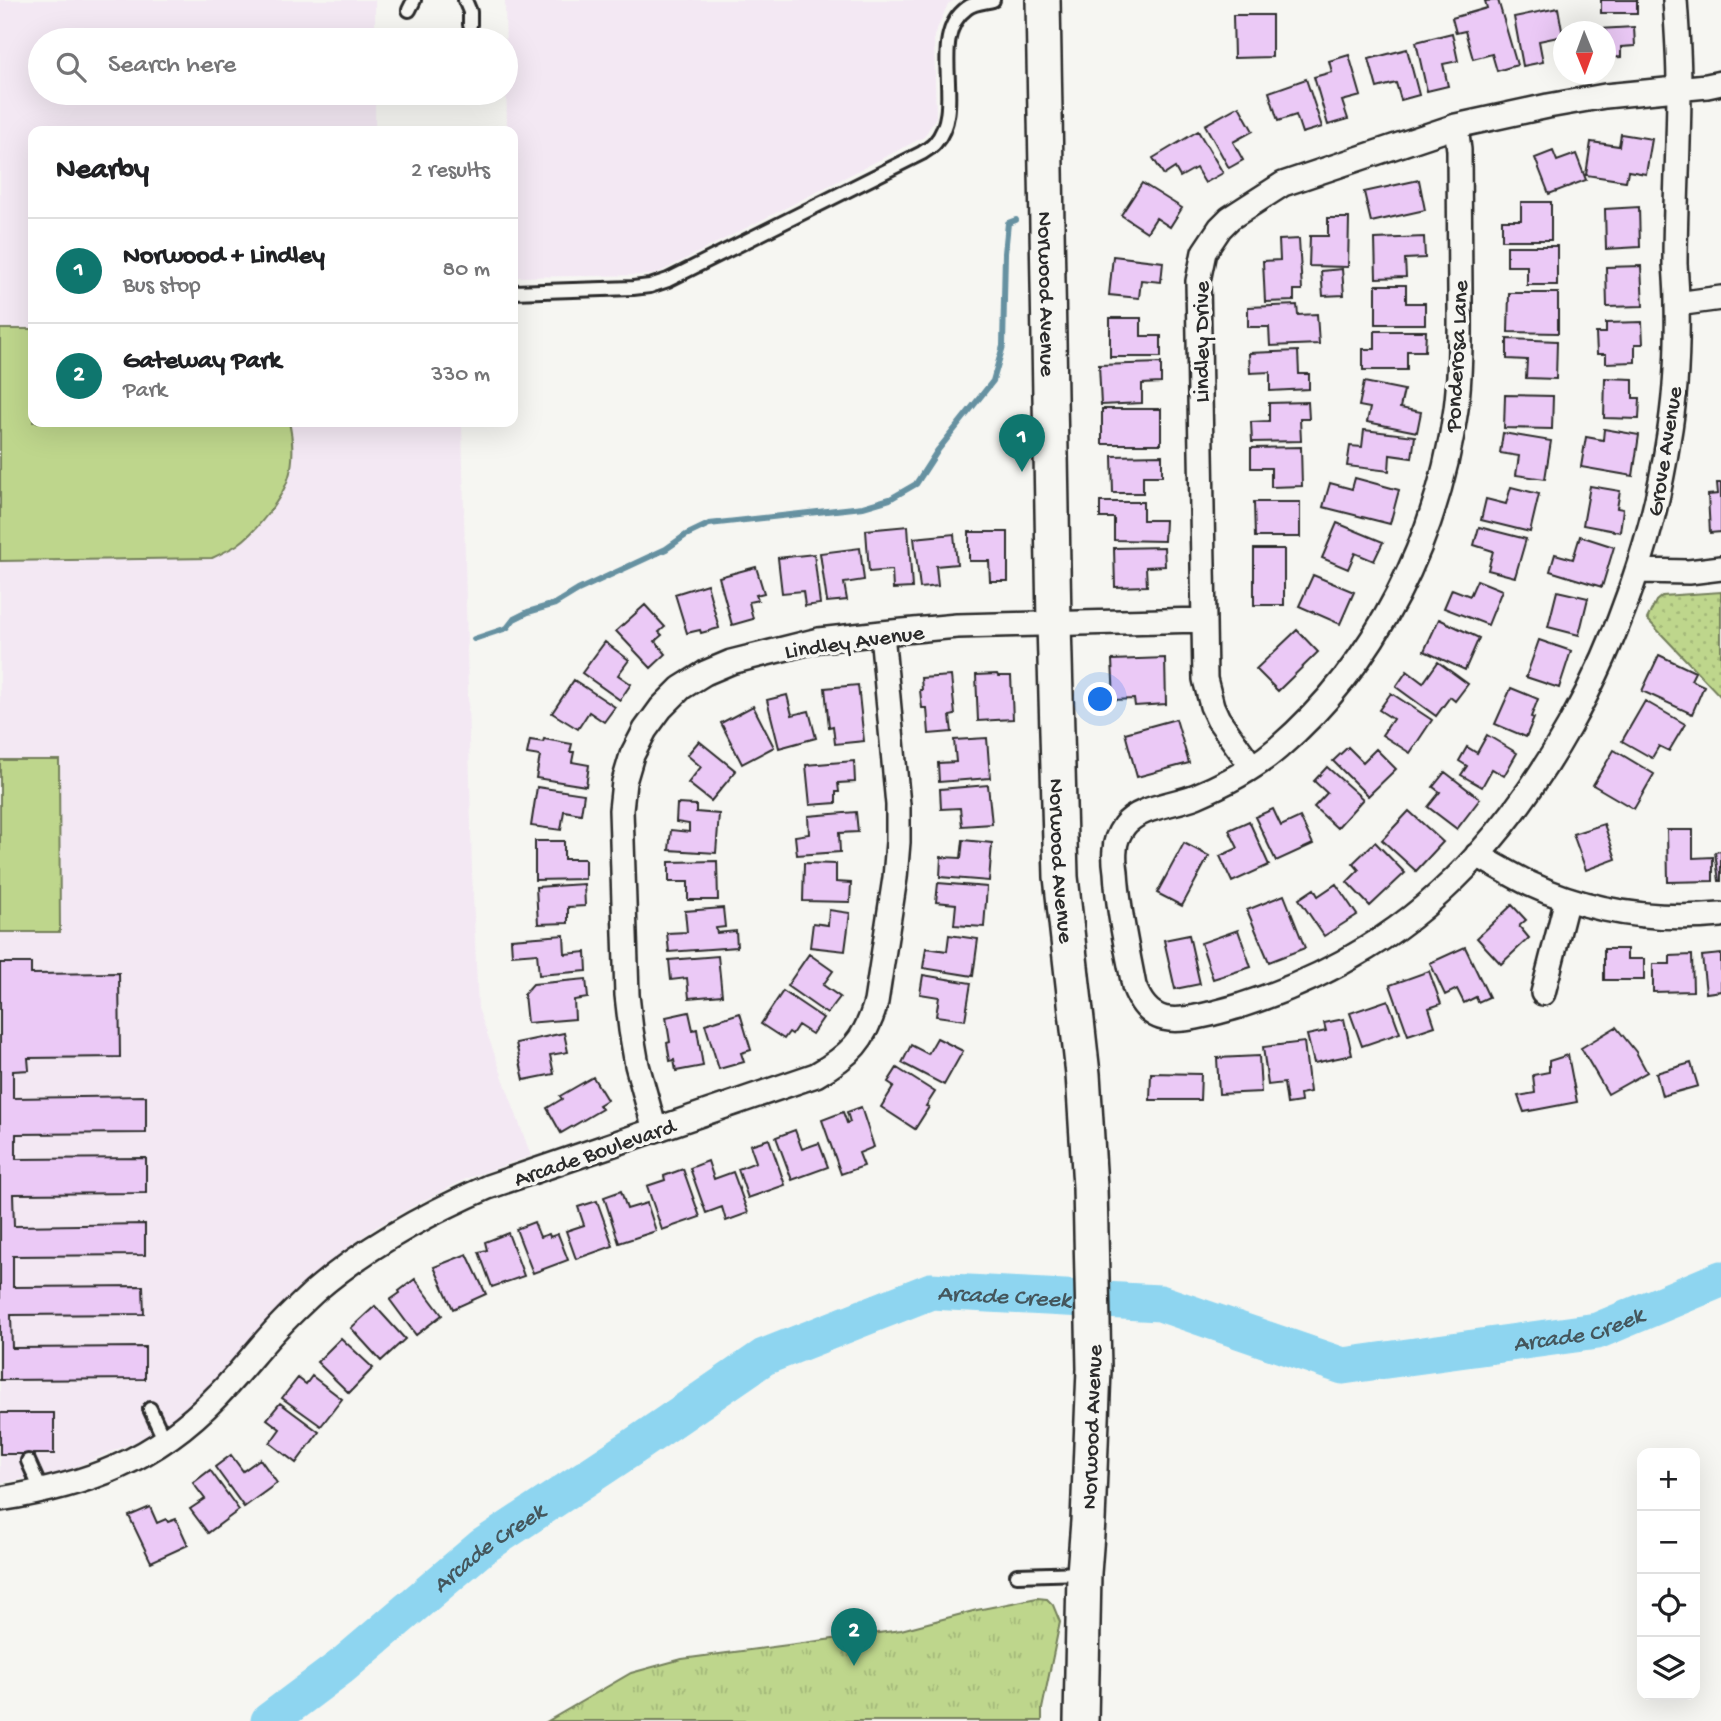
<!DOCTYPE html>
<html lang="en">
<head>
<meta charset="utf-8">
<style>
  body { margin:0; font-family:"Gochi Hand",sans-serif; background:#f6f6f6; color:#202124 }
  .controls { position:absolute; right:21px; bottom:21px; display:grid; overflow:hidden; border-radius:14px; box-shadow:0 7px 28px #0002 }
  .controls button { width:63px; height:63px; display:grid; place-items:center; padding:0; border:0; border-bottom:2px solid #e0e0e0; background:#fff; color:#202124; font:35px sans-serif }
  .compass { position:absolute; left:1553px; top:21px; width:63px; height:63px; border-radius:50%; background:#fff; box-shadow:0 7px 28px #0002; rotate:179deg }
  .you { position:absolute; left:1101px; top:700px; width:24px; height:24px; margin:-18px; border:5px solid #fff; border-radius:50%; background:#1a73e8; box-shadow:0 0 0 10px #1a73e833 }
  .badge { display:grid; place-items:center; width:46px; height:46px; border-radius:50%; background:#0f766e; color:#fff; font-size:23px; font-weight:700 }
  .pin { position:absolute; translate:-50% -58px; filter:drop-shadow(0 2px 4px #0008) }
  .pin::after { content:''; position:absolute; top:37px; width:24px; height:21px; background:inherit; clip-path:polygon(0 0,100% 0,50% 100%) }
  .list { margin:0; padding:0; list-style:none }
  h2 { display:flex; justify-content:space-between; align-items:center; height:91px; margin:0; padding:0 28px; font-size:30px }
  h2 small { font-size:23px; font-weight:400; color:#757577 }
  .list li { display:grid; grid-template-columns:46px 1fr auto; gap:21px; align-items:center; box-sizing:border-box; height:105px; padding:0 28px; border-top:2px solid #e0e0e0 }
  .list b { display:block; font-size:26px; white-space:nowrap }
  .list p { margin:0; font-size:23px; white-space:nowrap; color:#757577 }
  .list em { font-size:23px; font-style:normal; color:#757577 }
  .icon { flex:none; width:38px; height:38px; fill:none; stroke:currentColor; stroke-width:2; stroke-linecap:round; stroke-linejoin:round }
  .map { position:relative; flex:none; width:1721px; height:1721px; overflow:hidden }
  .search { position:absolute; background:#fff; box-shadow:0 7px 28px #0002; left:28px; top:28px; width:490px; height:77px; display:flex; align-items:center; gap:18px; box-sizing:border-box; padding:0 24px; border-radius:38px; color:#757577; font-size:26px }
  .panel { position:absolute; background:#fff; box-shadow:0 7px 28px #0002; left:28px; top:126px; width:490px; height:301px; border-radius:14px }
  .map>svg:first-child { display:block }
  .built { fill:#f3e8f3 }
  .grass { fill:url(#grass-dots); stroke:#74805c; stroke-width:2 }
  .park { fill:url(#park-tufts); stroke:#74805c; stroke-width:2 }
  .pitch { fill:#bed68c; stroke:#74805c; stroke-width:2 }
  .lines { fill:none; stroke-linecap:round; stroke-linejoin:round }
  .stream { stroke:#6691a1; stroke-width:6 }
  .river { stroke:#8ed5f0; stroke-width:37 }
  .building { fill:#ebc9f6; stroke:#2b2b2b; stroke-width:2 }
  .lane-casing { stroke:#2b2b2b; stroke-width:18 }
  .street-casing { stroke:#2b2b2b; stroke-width:28 }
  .secondary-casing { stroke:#2b2b2b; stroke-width:38 }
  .lane { stroke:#f6f6f2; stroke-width:12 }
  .street { stroke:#f6f6f2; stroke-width:23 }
  .secondary { stroke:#f6f6f2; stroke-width:33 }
  .labels { text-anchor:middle; stroke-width:7; stroke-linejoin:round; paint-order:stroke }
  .street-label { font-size:23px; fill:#2b2b2b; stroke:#f6f6f2 }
  .water-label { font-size:24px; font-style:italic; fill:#44565c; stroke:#f6f6f2 }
</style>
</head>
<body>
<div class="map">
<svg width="1721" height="1721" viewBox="0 0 1721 1721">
  <defs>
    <pattern id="grass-dots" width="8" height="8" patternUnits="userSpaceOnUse" patternTransform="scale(1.75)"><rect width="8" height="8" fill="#bed68c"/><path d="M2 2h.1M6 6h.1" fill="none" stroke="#a3b879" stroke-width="1.8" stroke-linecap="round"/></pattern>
    <pattern id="park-tufts" width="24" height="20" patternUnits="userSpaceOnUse" patternTransform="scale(1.75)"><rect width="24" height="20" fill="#bed68c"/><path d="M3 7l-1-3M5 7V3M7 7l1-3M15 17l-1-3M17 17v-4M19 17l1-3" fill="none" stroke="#a3b879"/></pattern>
  </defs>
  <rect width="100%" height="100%" fill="#f6f6f2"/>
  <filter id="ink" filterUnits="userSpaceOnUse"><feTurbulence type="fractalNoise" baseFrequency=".0143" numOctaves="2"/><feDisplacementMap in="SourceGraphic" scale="14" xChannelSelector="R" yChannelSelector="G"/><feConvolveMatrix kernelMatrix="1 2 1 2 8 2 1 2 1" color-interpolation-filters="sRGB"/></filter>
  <g filter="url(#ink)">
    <path class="built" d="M0,0H375V40H40V93H375V131H33V422H462L472,873L478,1008L531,1156L468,1178L419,1203L375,1228L330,1261L297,1291L244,1347L202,1396L163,1430L61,1473L0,1483Z
      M505,0H955L948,4L934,36L936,117L924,137L654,275L513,277V131H507Z"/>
    <path class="grass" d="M1721,592V697L1647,619L1656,601L1662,596Z"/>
    <path class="park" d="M1037,1598L1047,1599L1053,1605L1060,1622L1042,1709V1721H548L631,1673L682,1659L901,1630L977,1610Z"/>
    <path class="pitch" d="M0,329H33V422H289C293,438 294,460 289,476C283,498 255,533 237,545C229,550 220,554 212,558L0,561Z
      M0,760H59L60,932H0Z"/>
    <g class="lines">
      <path class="stream" d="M474,639L507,628L514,619L528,612L555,604L578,590L666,549L686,535L709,524L863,507L890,499L916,484L938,450L993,381L1003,346L1005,253L1008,223L1016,220"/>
      <path class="river" id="s1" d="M269,1721L341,1667L482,1547L633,1447L764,1357L931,1291L1160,1303L1343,1366L1597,1331L1721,1279"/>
    </g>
    <path class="building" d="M1498,0L1517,65L1497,71L1492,54L1473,59L1465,31L1456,33L1452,18L1487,8L1485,1Z
      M1601,0H1637V13H1601Z
      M1558,8L1563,36L1539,41L1543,62L1523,66L1514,17Z
      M1233,15H1272V57L1234,58Z
      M1634,27L1635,46L1621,47V57L1606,58V32H1580V30Z
      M1452,33L1458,61L1443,64L1448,86L1427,91L1416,42Z
      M1407,49L1419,95L1401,100L1396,83L1377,88L1369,59Z
      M1349,55L1361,96L1342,101L1348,119L1328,125L1314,77L1332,72L1329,61Z
      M1306,79L1322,127L1302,133L1296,115L1278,121L1269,92Z
      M1239,106L1253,131L1233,142L1243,160L1229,168L1205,125Z
      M1198,131L1223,173L1205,183L1196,168L1180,177L1175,168L1164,175L1153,158Z
      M1621,134L1652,139L1646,174L1628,171L1626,181L1586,175L1591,142L1619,146Z
      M1553,151L1557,161L1576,154L1586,180L1549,194L1535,158Z
      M1419,180L1425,210L1371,222L1364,192Z
      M1142,183L1182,208L1170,227L1156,218L1147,232L1121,215Z
      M1521,202H1551V240H1502V220H1521Z
      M1639,207L1640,247L1606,249L1605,209Z
      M1328,218H1349L1348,267L1309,266L1310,236H1328Z
      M1424,237L1425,258L1405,259L1406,277L1376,278L1375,239Z
      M1299,239L1302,290H1294V301L1265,302L1263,261L1280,260L1279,240Z
      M1507,246H1557V285H1527V266H1507Z
      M1113,256L1163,262L1161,282L1141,280L1139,298L1109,295Z
      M1641,266L1643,306L1607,307L1606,267Z
      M1342,269L1344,295L1323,296L1321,271Z
      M1376,285H1406V303H1425V324H1376Z
      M1509,293H1558V333L1508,332Z
      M1297,305L1298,315L1317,314L1319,344L1270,346L1269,327H1248V307Z
      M1110,318H1141V336H1161V357H1110Z
      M1642,322L1643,344H1635V362L1606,363V354H1597L1596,333H1606V323Z
      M1375,331H1426L1425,351H1407V370H1363V349H1375Z
      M1507,339L1557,341L1556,379L1526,378L1527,360L1507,359Z
      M1298,351L1299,374H1309V389L1270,391V372L1250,373L1249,353Z
      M1161,363V383L1142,384V403L1101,405L1099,365Z
      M1605,378L1633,379V398H1640L1639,419L1604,418Z
      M1364,382L1404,390L1400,408L1421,412L1417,432L1367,422L1370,408L1359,406Z
      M1505,395L1553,396L1552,429L1504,428Z
      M1308,402L1309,419H1300L1301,441L1252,442L1251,422L1269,421V403Z
      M1102,409H1161V444H1102Z
      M1604,429L1639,435L1633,476L1581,467L1586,437L1603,440Z
      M1364,430L1415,436L1412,458L1390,455L1389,471L1347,466L1350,446L1362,447Z
      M1503,433L1551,441L1545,479L1516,475L1519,456L1500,453Z
      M1301,447L1302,486L1271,487V468H1251V448Z
      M1162,455V476H1143V493H1113L1112,456Z
      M1355,478L1399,490L1390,524L1323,507L1330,483L1352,489Z
      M1717,483H1721V532L1710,533L1708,495L1718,494Z
      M1590,486L1620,491L1617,508L1623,509L1620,532L1583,525Z
      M1511,487L1539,494L1530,532L1481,520L1486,499L1506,504Z
      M1100,502H1143V520H1165L1164,541L1114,540V518H1100Z
      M1254,502H1300V537H1255Z
      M1337,523L1383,542L1374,561L1355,553L1348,569L1322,558Z
      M908,526L912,588L893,589L892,570L869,572L866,530Z
      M1479,527L1526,539L1515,577L1488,570L1493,551L1474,545Z
      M969,532H1008V581H990L989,561H969Z
      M954,534L957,564L936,566L938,586L920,588L914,538Z
      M1580,536L1614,547L1602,587L1550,571L1555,554L1573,559Z
      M1164,547L1165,566L1146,567L1147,586L1115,587L1114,548Z
      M860,548L864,580L844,583L847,600L827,602L820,553Z
      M1254,549H1284V605H1254Z
      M814,554L820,604L805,606L803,591L782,593L778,558Z
      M756,567L764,593L756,595L758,600L749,602L753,619L732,625L719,577Z
      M1313,575L1354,592L1340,624L1299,606Z
      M1477,580L1502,590L1488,625L1444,608L1452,589L1470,596Z
      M707,584L719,628L701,633L700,630L687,633L675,594Z
      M1557,591L1588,598L1579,635L1548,627Z
      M645,605L665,627L659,632L662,635L655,641L666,654L651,668L616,631Z
      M1439,619L1479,638L1465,670L1424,651Z
      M1297,630L1318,652L1278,691L1256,669Z
      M1539,640L1571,651L1559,688L1526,677Z
      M605,642L629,660L618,675L631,684L620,700L582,673Z
      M1659,655L1695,672L1691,680L1704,686L1692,714L1642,691Z
      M1165,658L1166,704L1135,706L1134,699L1114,700L1112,660Z
      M1438,662L1468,684L1455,701L1450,697L1436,716L1396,687L1407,671L1423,683Z
      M997,674L998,676H1011L1013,719L978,721L976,675Z
      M951,676L955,715L950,716L952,732L929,734L927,708H922L920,690H922L921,678Z
      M574,680L615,707L604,722L589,712L578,729L552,713Z
      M858,685L864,741L835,744L833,726L829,727L825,688Z
      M1511,688L1538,699L1531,717L1534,718L1526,737L1495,724Z
      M1391,693L1432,720L1410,753L1382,735L1393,719L1379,710Z
      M787,695L792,715L809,711L816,738L779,748L767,700Z
      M1645,701L1685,724L1669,751L1659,746L1652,758L1622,741Z
      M753,706L774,747L742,764L721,723Z
      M1176,719L1189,763L1137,777L1125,733Z
      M1487,735L1517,753L1504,776L1492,769L1482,787L1461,775L1467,766L1459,761L1467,747L1477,753Z
      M987,738L990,778L939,782L938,763L956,762L954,740Z
      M544,739L572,744L570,752H574L572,762L589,765L586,786L536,778L540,756L527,754L530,740L543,742Z
      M699,741L736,771L711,801L688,783L701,767L687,755Z
      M1348,747L1363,762L1376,749L1396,769L1368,796L1333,761Z
      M1614,750L1654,774L1634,809L1593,785Z
      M854,761L855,782L838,783L839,792H836V803L810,805L806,765Z
      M1327,767L1363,799L1337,828L1314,807L1327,793L1314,781Z
      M1445,772L1480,799L1457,829L1428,807L1440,792L1433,787Z
      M988,785L992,824L962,826L960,808L941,809L940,789Z
      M537,787L584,794L581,814L564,811L561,830L531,826Z
      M677,804L696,805V812L719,814L716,853L669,850L671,830L689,832V824L676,822Z
      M1273,809L1281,826L1300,817L1313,844L1276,861L1255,817Z
      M1409,811L1443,842L1416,871L1382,840Z
      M856,812L858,832L839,833L840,852L797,855L795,836L809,834L808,816Z
      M1249,821L1269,865L1232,882L1220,856L1238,848L1229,830Z
      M1604,824L1616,859L1586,870L1573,834Z
      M1667,830H1693V858L1713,857V881L1668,882Z
      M963,840L992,843L989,881L940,877L941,857L961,858Z
      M535,841H564V859H585V879L535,880Z
      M1375,842L1405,873L1370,906L1347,882L1359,870L1353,863Z
      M1184,843L1209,856L1182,906L1157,893Z
      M1721,851V881H1719L1715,852Z
      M717,861L718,900H688V882H669V862Z
      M804,863L836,864V882L851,883L850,902L803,901Z
      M938,883L987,887L984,927L954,925L956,904L936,902Z
      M584,884L585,906L568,907V923L538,924L536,887Z
      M1336,884L1357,915L1324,936L1299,899L1314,889L1318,896Z
      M1284,895L1305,948L1269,962L1247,910Z
      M1512,905L1526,920L1519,926L1529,938L1501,964L1477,938Z
      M723,908L725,927L716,928L717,933L736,931L737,947L669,952L667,933L687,932L685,911Z
      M829,910L850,913L845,951L810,947L813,923L828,925Z
      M1238,930L1251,967L1213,979L1201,943Z
      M564,935L565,954L586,952L587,971L539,975L537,953L512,955L511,939Z
      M949,935L978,939L973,976L923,968L926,948L947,951Z
      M1189,935L1200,984L1175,989L1164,940Z
      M1465,947L1489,997L1478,1002L1476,997L1464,1003L1457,989L1445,995L1430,963Z
      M1604,949H1627V959H1644V980H1604Z
      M809,954L833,971L823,985L840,997L827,1014L787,986Z
      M1721,954V991L1706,993L1702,956Z
      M1692,955L1693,991L1653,992V964H1670V956Z
      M718,956L722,995L689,998L687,978L671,980L669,960Z
      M0,963H31V974L119,973L120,1057L28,1058L29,1070L13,1071V1098L146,1096V1133L16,1134V1159L146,1158V1193L13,1194L14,1226L145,1224V1255L13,1256V1287L143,1286L144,1314L11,1315L12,1348L145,1347V1379L0,1380Z
      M1429,971L1441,1004L1429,1008L1435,1026L1408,1035L1390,985Z
      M923,975L971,983L965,1020L936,1016L939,997L920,994Z
      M586,979L588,998L574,1000L575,1019L527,1023L524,994L533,984Z
      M783,991L823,1018L812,1034L798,1025L792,1034L789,1032L784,1039L761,1024Z
      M1388,1000L1400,1033L1362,1046L1350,1013Z
      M689,1012L693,1030L697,1029L703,1066L676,1071L674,1060L670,1061L667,1043L670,1042L666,1017Z
      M740,1013L751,1050L741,1053L744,1062L719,1069L705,1024Z
      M1344,1019L1352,1055L1314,1063L1307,1035L1326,1031L1324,1023Z
      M1616,1027L1636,1052L1647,1072L1608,1094L1581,1048Z
      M564,1033L568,1052L550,1055L554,1074L524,1080L516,1043Z
      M937,1038L963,1051L944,1085L902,1063L911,1045L928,1054Z
      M1304,1042L1310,1092L1300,1094L1301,1102L1287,1104L1284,1083L1268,1085L1263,1047Z
      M1568,1055L1577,1102L1524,1112L1518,1096L1535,1093L1533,1075L1549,1072V1061Z
      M1259,1056L1261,1092L1219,1094L1217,1058Z
      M1691,1063L1698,1086L1662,1096L1656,1073Z
      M897,1068L935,1092L926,1106L929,1107L915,1129L881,1107L894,1086L888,1082Z
      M1151,1073L1201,1074L1200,1100H1150Z
      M593,1077L607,1100L599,1105L602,1109L561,1133L547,1108L562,1099L560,1096Z
      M861,1107L874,1147L859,1153L864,1166L841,1174L822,1120L843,1112L847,1123L850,1122L847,1112Z
      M795,1130L802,1149L819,1143L828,1167L792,1180L776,1137Z
      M769,1139L785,1185L748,1198L738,1169L756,1162L750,1145Z
      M708,1161L714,1179L733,1172L748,1213L726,1221L722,1207L706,1213L690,1168Z
      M683,1169L700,1217L662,1230L647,1186L665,1180L664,1176Z
      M621,1191L627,1209L647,1203L656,1231L619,1243L604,1197Z
      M597,1201L613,1246L576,1259L566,1231L584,1225L578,1207Z
      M534,1222L540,1237L549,1234L550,1237L558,1234L568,1260L533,1273L516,1229Z
      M508,1233L524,1276L492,1287L479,1252L487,1250L485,1242Z
      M467,1254L486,1294L453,1309L434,1267Z
      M415,1279L442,1315L416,1335L390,1300L400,1293L399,1291Z
      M375,1306L405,1339L381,1361L351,1328Z
      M341,1338L373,1368L349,1393L317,1362Z
      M312,1376L342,1399L321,1426L282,1398L298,1378L306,1384Z
      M280,1403L319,1432L296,1463L270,1443L280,1429L267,1419Z
      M0,1413H54V1454H0Z
      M231,1455L243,1471L260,1459L277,1483L244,1507L215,1467Z
      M210,1470L239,1510L208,1533L190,1509L205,1499L193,1483Z
      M150,1507L157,1523L166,1519L168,1522L176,1519L188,1545L151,1562L129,1516Z"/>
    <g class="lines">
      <defs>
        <path id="lane" d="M465,0L470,12V25
          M409,10L414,0
          M513,292L633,288L650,286L668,280L922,153C926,150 932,147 935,143C967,107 926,38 967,8C973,3 985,2 993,0
          M150,1409L165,1441
          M28,1461L42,1492
          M1017,1575L1083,1573"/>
        <path id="street" d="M1456,126L1459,150C1459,198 1460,246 1460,293C1460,332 1461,371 1456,409C1438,538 1377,663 1278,748C1254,769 1225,784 1196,796C1174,805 1138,807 1124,826C1119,833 1115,842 1115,850C1114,857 1115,865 1116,872C1118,910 1127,948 1134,986C1149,1027 1175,1022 1210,1014C1220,1011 1231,1009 1242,1005C1286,991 1327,973 1367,948C1532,848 1640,627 1668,441C1676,396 1678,349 1677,303C1677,290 1676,277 1675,264C1675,204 1679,145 1679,86C1679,57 1677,29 1675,0
          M1677,304L1721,298
          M1638,571L1689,572L1721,568
          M1252,767L1218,719L1212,706L1205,679L1198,281L1204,252L1220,228L1230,218L1283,184L1456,126L1548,106L1605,96L1707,86L1721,83
          M1477,855C1495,865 1512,875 1530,884C1590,912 1656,921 1721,915
          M1543,993L1567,899
          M655,1130L637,1065L631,1030L627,995L621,810L624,782L632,755L645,730L661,708L681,688L705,673L731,662L819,640L882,633L957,626L1203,620
          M0,1499C87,1485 155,1461 217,1396C236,1377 252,1356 270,1336C284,1320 300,1305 315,1291C367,1246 426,1214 488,1187L816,1075C849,1056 866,1040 876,1002L895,878L898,842V805L882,633"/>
        <g id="secondary">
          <path id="s2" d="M1043,0L1054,623L1061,877L1083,1074L1090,1187L1094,1369L1088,1521L1084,1573L1081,1721"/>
        </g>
      </defs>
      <use href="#lane" class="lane-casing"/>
      <use href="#street" class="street-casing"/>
      <use href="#secondary" class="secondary-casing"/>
      <use href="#lane" class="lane"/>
      <use href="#street" class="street"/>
      <use href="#secondary" class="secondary"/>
    </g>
  </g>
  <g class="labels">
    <g class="street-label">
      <text dy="8" stroke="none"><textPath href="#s2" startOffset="294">Norwood Avenue</textPath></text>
      <text transform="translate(1200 342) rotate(-90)" y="8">Lindley Drive</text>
      <text transform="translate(1455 356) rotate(-87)" y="8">Ponderosa Lane</text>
      <text transform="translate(1663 451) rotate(-81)" y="8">Grove Avenue</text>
      <text transform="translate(854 640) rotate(-8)" y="8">Lindley Avenue</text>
      <text dy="8" stroke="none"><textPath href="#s2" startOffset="861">Norwood Avenue</textPath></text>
      <text transform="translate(594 1151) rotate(-19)" y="8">Arcade Boulevard</text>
      <text transform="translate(1090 1427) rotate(-88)" y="8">Norwood Avenue</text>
    </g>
    <g class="water-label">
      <text dy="8" stroke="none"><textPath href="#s1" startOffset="868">Arcade Creek</textPath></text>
      <text dy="8" stroke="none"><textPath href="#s1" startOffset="1456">Arcade Creek</textPath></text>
      <text dy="8" stroke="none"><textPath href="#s1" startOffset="280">Arcade Creek</textPath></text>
    </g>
  </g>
</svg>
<div class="controls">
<button>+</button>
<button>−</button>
<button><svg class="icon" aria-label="locate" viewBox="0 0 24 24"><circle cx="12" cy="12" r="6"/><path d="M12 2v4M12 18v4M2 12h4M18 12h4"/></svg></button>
<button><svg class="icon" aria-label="layers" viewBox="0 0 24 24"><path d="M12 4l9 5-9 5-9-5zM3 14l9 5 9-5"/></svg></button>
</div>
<svg class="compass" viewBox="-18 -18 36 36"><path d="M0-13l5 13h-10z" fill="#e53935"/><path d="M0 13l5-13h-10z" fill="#757577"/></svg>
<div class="you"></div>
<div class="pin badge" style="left:1022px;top:472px">1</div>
<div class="pin badge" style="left:854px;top:1666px">2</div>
<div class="search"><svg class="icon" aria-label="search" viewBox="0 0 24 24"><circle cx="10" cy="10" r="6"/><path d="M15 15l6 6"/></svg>Search here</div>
<section class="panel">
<h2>Nearby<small>2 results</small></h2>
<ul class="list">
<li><span class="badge">1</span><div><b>Norwood + Lindley</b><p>Bus stop</p></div><em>80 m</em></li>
<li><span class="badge">2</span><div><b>Gateway Park</b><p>Park</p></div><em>330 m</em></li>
</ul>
</section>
</div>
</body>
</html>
